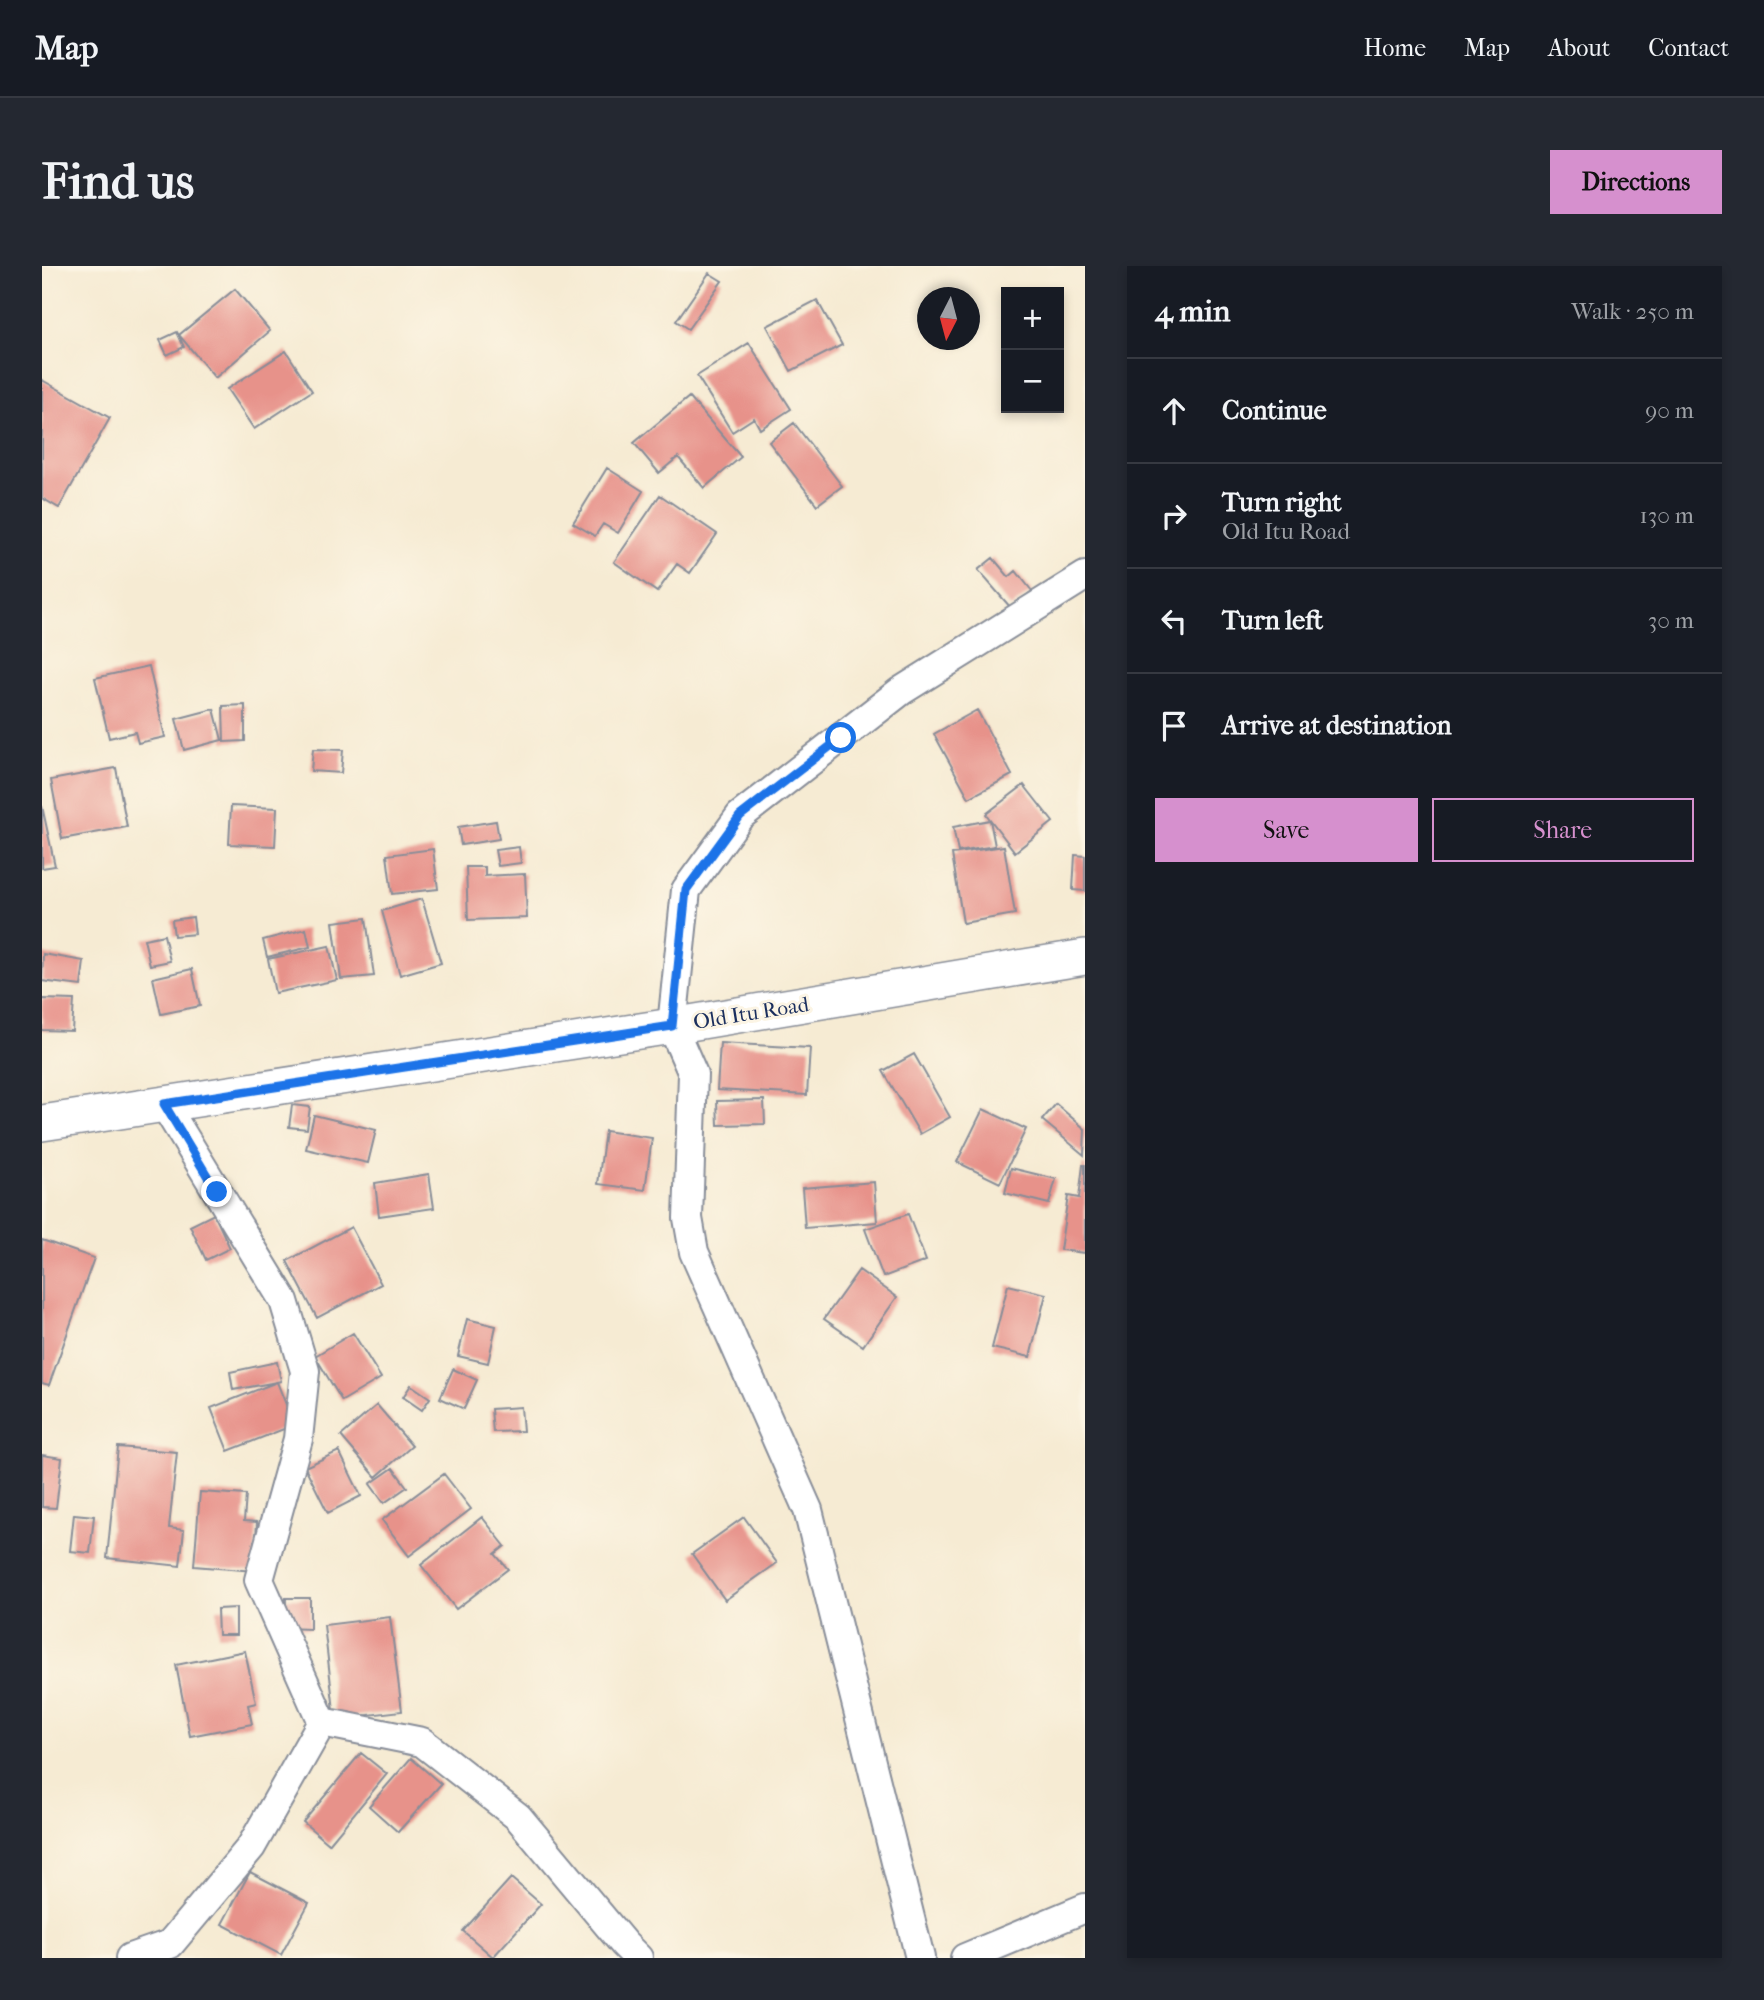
<!DOCTYPE html>
<html lang="en">
<head>
<meta charset="utf-8">
<style>
  body { margin:0; font-family:"IM FELL French Canon",serif; background:#242831; color:#f1f3f6 }
  .controls { position:absolute; right:21px; top:21px; display:grid; overflow:hidden; border-radius:0px; box-shadow:0 4px 10px #0003 }
  .controls button { width:63px; height:63px; display:grid; place-items:center; padding:0; border:0; border-bottom:2px solid #363941; background:#171b24; color:#f1f3f6; font:35px sans-serif }
  .compass { position:absolute; left:875px; top:21px; width:63px; height:63px; border-radius:50%; background:#171b24; box-shadow:0 4px 10px #0003; rotate:186deg }
  .stop { position:absolute; width:21px; height:21px; margin:-16px; border:5px solid #1a73e8; border-radius:50%; background:#fff }
  .stop.end { background:#1a73e8; border-color:#fff; box-shadow:0 2px 7px #0008 }
  .list { margin:0; padding:0; list-style:none }
  h2 { display:flex; justify-content:space-between; align-items:center; height:91px; margin:0; padding:0 28px; font-size:30px }
  h2 small { font-size:23px; font-weight:400; color:#9ea1a6 }
  .list li { display:grid; grid-template-columns:46px 1fr auto; gap:21px; align-items:center; box-sizing:border-box; height:105px; padding:0 28px; border-top:2px solid #363941 }
  .list b { display:block; font-size:26px; white-space:nowrap }
  .list p { margin:0; font-size:23px; white-space:nowrap; color:#9ea1a6 }
  .list em { font-size:23px; font-style:normal; color:#9ea1a6 }
  .actions { display:flex; gap:14px; padding:21px 28px }
  .actions a { flex:1; padding:16px 0; border:2px solid #d690ce; border-radius:0px; text-align:center; font-size:24px; color:#d690ce }
  .actions .main { background:#d690ce; color:#111 }
  .icon { flex:none; width:38px; height:38px; fill:none; stroke:currentColor; stroke-width:2; stroke-linecap:round; stroke-linejoin:round }
  .map { position:relative; flex:none; width:1043px; height:1692px; overflow:hidden; border-radius:0px }
  header { display:flex; align-items:center; gap:42px; box-sizing:border-box; height:98px; padding:0 35px; background:#171b24; border-bottom:2px solid #363941 }
  header strong { font-size:33px }
  nav { display:flex; gap:38px; margin-inline-start:auto; font-size:24px }
  .intro { display:flex; align-items:center; justify-content:space-between; box-sizing:border-box; height:168px; padding:0 42px }
  h1 { margin:0; font-size:49px }
  .button { padding:18px 32px; border-radius:0px; background:#d690ce; color:#111; font-size:24px; font-weight:700 }
  main { display:flex; gap:42px; padding:0 42px }
  aside { flex:1; background:#171b24; border-radius:0px; box-shadow:0 4px 10px #0003 }
  .map>svg:first-child { display:block }
  .building { fill:#e7928a }
  .lines { fill:none; stroke-linecap:round; stroke-linejoin:round }
  .minor-casing { stroke:#888d98; stroke-width:32 }
  .tertiary-casing { stroke:#888d98; stroke-width:38 }
  .minor { stroke:#fff; stroke-width:28 }
  .tertiary { stroke:#fff; stroke-width:35 }
  .route { stroke:#1a73e8; stroke-width:9 }
  .labels { text-anchor:middle; stroke-width:6; stroke-linejoin:round; paint-order:stroke }
  .street-label { font-size:21px; fill:#1b2f5e; stroke:#fcf5e5 }
</style>
</head>
<body>
<header>
<strong>Map</strong>
<nav><a>Home</a><a>Map</a><a>About</a><a>Contact</a></nav>
</header>
<div class="intro"><h1>Find us</h1><a class="button">Directions</a></div>
<main>
<div class="map">
<svg width="1043" height="1692" viewBox="0 0 1043 1692">
  <rect width="100%" height="100%" fill="#fcf5e5"/>
  <filter id="ink" filterUnits="userSpaceOnUse"><feTurbulence type="fractalNoise" baseFrequency=".0143" numOctaves="2"/><feDisplacementMap in="SourceGraphic" scale="14" xChannelSelector="R" yChannelSelector="G"/><feConvolveMatrix kernelMatrix="1 2 1 2 8 2 1 2 1" color-interpolation-filters="sRGB"/></filter>
  <filter id="wash" filterUnits="userSpaceOnUse"><feTurbulence type="fractalNoise" baseFrequency=".00686" numOctaves="4" result="noise"/><feDisplacementMap in="SourceGraphic" scale="28" xChannelSelector="R" yChannelSelector="G"/><feGaussianBlur stdDeviation="1.57" result="paint"/><feColorMatrix in="noise" values="0 0 0 0 0 0 0 0 0 0 0 0 0 0 0 0 0 1.4 0 .05"/><feComposite in="paint" operator="in"/></filter>
  <g filter="url(#wash)">
    <rect width="100%" height="100%" fill="#f6ebd3"/>
    <g id="blocks">
      <path class="building" d="M667,7L680,15L646,63L634,55Z
        M193,23L228,65L173,112L137,69Z
        M775,34L800,79L749,105L725,60Z
        M135,66L142,81L125,89L118,74Z
        M707,77L749,143L718,163L712,152L690,166L655,110Z
        M244,85L270,125L212,163L185,123Z
        M0,114L68,152L17,242L0,232Z
        M647,131L699,191L662,222L636,191L617,207L592,177Z
        M752,157L800,220L775,239L727,176Z
        M565,202L601,225L576,267L561,258L553,270L531,257Z
        M618,229L675,268L648,307L635,298L615,326L572,296Z
        M951,292L967,311L974,305L990,325L969,342L936,304Z
        M107,400L123,471L96,477L93,466L67,472L53,412Z
        M203,439V475L182,476L181,440Z
        M172,443L180,474L142,484L134,453Z
        M935,444L970,509L927,532L892,468Z
        M271,483L301,484L299,507L269,505Z
        M74,502L85,561L20,573L9,514Z
        M982,519L1011,556L973,586L944,548Z
        M0,540L13,600L0,602Z
        M189,540L235,542L233,580L187,578Z
        M948,554L953,580L916,586L911,561Z
        M454,555L457,573L419,579L416,561Z
        M962,580L973,648L921,657L910,588Z
        M477,581L479,597L456,600L453,584Z
        M391,583L396,623L350,628L345,589Z
        M1033,589L1043,590V625L1031,624Z
        M424,601H443V610L483,608L485,652L426,654Z
        M380,633L399,697L358,709L340,645Z
        M151,651L153,668L132,670L130,654Z
        M324,652L332,710L299,713L291,656Z
        M264,663L268,681L225,691L221,674Z
        M122,669L128,695L108,699L102,673Z
        M287,680L295,714L233,727L226,693Z
        M1,688L42,695L39,720L0,715Z
        M150,703L158,740L119,748L111,712Z
        M0,733L32,734L30,765L0,764Z
        M678,777L768,782L765,829L675,824Z
        M872,788L908,851L878,868L841,805Z
        M722,834L723,858L676,859L675,835Z
        M1014,838L1043,863L1042,889L1000,854Z
        M250,839L268,841L265,863L247,861Z
        M941,843L984,863L958,917L915,896Z
        M272,849L334,864L326,897L264,883Z
        M563,865L610,872L603,924L556,918Z
        M1041,899H1043V987L1018,984L1026,930L1037,932Z
        M969,902L1014,913L1007,938L963,927Z
        M387,908L392,942L337,950L333,917Z
        M832,916L835,956L763,962L760,922Z
        M172,948L188,982L164,994L148,960Z
        M866,948L884,995L841,1011L823,963Z
        M309,961L339,1018L275,1052L245,995Z
        M0,974L52,992L7,1119L0,1117Z
        M817,1004L855,1031L821,1080L782,1053Z
        M966,1019L1004,1028L988,1091L950,1082Z
        M425,1053L454,1060L446,1097L416,1090Z
        M311,1067L339,1112L300,1135L273,1090Z
        M235,1096L239,1115L235,1116L252,1159L186,1185L169,1142L235,1116L191,1124L188,1106Z
        M411,1103L435,1114L422,1143L398,1132Z
        M369,1119L388,1132L380,1144L361,1131Z
        M335,1139L370,1180L334,1211L299,1170Z
        M479,1141L481,1165L451,1166L449,1143Z
        M76,1181L135,1186L127,1262L142,1264L138,1300L65,1292Z
        M297,1185L319,1230L286,1247L263,1201Z
        M0,1189L20,1192L14,1242L0,1241Z
        M351,1202L365,1221L342,1237L328,1218Z
        M402,1208L429,1243L367,1290L340,1254Z
        M158,1226L204,1229L202,1255L215,1256L212,1305L152,1300Z
        M32,1248L52,1250L48,1287L28,1285Z
        M440,1251L463,1280L453,1288L466,1303L414,1343L379,1299Z
        M702,1251L735,1297L683,1334L650,1288Z
        M244,1332H268V1363L243,1362Z
        M194,1342V1369H176L175,1343Z
        M348,1351L360,1445L293,1453L282,1359Z
        M203,1385L214,1437L206,1439L210,1458L148,1470L134,1399Z
        M319,1487L345,1508L287,1578L261,1556Z
        M369,1492L399,1518L356,1566L327,1540Z
        M208,1606L267,1637L239,1689L180,1658Z
        M469,1612L499,1638L451,1691L421,1665Z"/>
    </g>
  </g>
  <g filter="url(#ink)">
    <use href="#blocks" fill-opacity="0" stroke="#888d98" stroke-width="2"/>
    <g class="lines">
      <defs>
        <path id="minor" d="M122,838L242,1035L263,1105L256,1173L217,1314L280,1456
          M280,1456L380,1476L476,1551L582,1678L596,1692
          M88,1692L128,1678L209,1581L280,1456
          M878,1692L766,1244L652,986L646,952L651,808L630,760L644,624L698,550L859,425L1043,310
          M923,1692L1043,1642"/>
        <path id="tertiary" d="M0,857L630,760L1043,691"/>
      </defs>
      <use href="#minor" class="minor-casing"/>
      <use href="#tertiary" class="tertiary-casing"/>
      <use href="#minor" class="minor"/>
      <use href="#tertiary" class="tertiary"/>
    </g>
  </g>
  <g class="lines" filter="url(#ink)">
    <path class="route" d="M175,926L122,838L630,760L644,624L698,550L799,472"/>
  </g>
  <g class="labels">
    <g class="street-label">
      <text transform="translate(709 747) rotate(-9)" y="7">Old Itu Road</text>
    </g>
  </g>
</svg>
<div class="controls">
<button>+</button>
<button>−</button>
</div>
<svg class="compass" viewBox="-18 -18 36 36"><path d="M0-13l5 13h-10z" fill="#e53935"/><path d="M0 13l5-13h-10z" fill="#9ea1a6"/></svg>
<div class="stop" style="left:799px;top:472px"></div>
<div class="stop end" style="left:175px;top:926px"></div>
</div>
<aside>
<h2>4 min<small>Walk · 250 m</small></h2>
<ul class="list">
<li><svg class="icon" aria-label="ahead" viewBox="0 0 24 24"><path d="M12 20V5M6 11l6-6 6 6"/></svg><div><b>Continue</b></div><em>90 m</em></li>
<li><svg class="icon" aria-label="right" viewBox="0 0 24 24"><path d="M7 20v-9h11M14 6l5 5-5 5"/></svg><div><b>Turn right</b><p>Old Itu Road</p></div><em>130 m</em></li>
<li><svg class="icon" aria-label="left" viewBox="0 0 24 24"><path d="M17 20v-9H6M10 6l-5 5 5 5"/></svg><div><b>Turn left</b></div><em>30 m</em></li>
<li><svg class="icon" aria-label="arrive" viewBox="0 0 24 24"><path d="M6 21V4h12l-3 4 3 4H6"/></svg><div><b>Arrive at destination</b></div></li>
</ul>
<div class="actions"><a class="main">Save</a><a>Share</a></div>
</aside>
</main>
</body>
</html>
